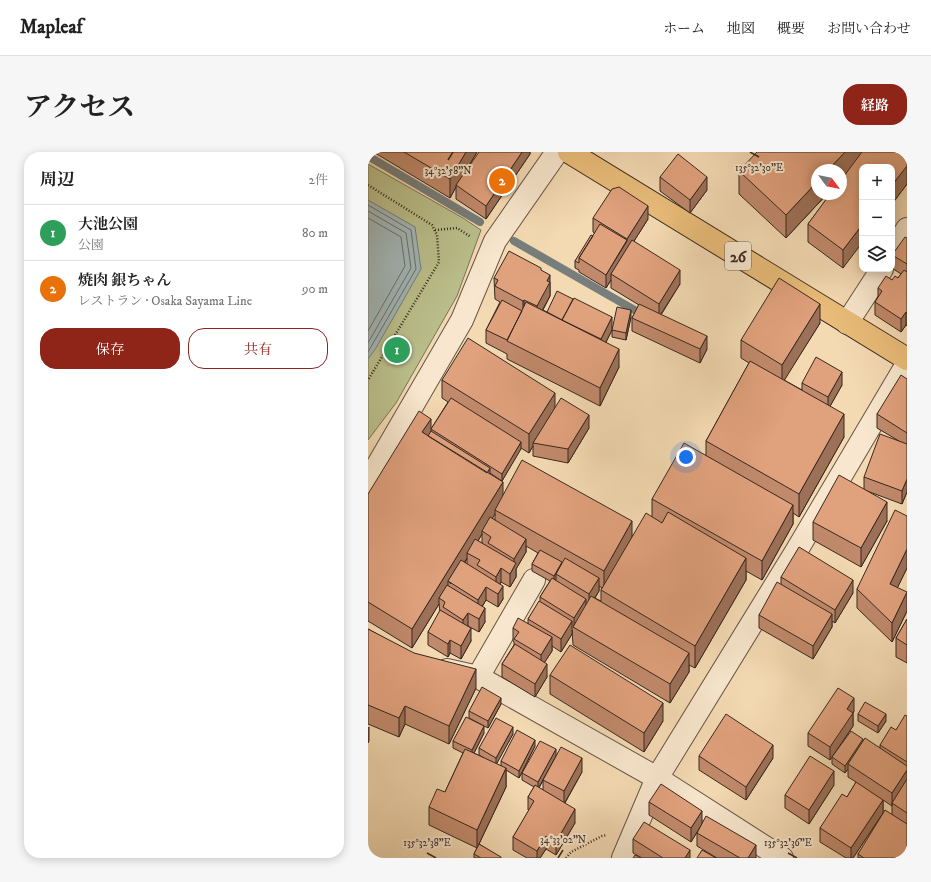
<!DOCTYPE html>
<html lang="ja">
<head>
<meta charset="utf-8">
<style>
  body { margin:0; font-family:"IM FELL DW Pica","Noto Serif JP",serif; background:#f6f6f6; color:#222 }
  .controls { position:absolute; right:12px; top:12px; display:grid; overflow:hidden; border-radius:8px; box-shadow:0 2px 10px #0003 }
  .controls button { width:36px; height:36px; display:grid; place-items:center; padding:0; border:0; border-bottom:1px solid #e0e0e0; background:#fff; color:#222; font:20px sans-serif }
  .compass { position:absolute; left:443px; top:12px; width:36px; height:36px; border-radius:50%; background:#fff; box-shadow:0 2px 10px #0003; rotate:122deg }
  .you { position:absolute; left:318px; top:305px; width:14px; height:14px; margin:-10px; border:3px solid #fff; border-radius:50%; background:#1a73e8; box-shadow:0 0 0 6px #1a73e833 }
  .badge { display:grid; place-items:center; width:26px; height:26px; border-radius:50%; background:#8f2418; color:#fff; font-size:13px; font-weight:700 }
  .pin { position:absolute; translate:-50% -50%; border:2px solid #fff; box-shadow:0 1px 4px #0006 }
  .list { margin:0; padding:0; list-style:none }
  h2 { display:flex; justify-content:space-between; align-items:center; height:52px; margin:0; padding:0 16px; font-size:17px }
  h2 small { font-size:13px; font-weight:400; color:#767676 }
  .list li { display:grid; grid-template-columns:26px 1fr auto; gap:12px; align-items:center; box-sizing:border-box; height:56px; padding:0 16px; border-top:1px solid #e0e0e0 }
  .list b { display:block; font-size:15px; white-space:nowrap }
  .list p { margin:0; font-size:13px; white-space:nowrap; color:#767676 }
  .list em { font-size:13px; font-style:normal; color:#767676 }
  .actions { display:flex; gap:8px; padding:12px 16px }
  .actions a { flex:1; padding:9px 0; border:1px solid #8f2418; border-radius:16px; text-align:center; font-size:14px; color:#8f2418 }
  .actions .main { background:#8f2418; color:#fff }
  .icon { flex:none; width:22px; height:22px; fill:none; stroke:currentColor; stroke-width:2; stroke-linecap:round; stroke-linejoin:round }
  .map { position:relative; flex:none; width:539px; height:706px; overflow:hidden; border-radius:16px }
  header { display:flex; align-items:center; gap:24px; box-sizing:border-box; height:56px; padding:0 20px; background:#fff; border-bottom:1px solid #e0e0e0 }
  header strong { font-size:19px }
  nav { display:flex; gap:22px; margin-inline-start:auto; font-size:14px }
  .intro { display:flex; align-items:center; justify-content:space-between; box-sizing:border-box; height:96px; padding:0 24px }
  h1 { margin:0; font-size:28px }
  .button { padding:10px 18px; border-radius:16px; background:#8f2418; color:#fff; font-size:14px; font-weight:700 }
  main { display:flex; gap:24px; padding:0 24px }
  aside { flex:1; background:#fff; border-radius:16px; box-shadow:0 2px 10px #0003 }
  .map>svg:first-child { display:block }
  .green { fill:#bbc08c; stroke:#797456 }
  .water { fill:#a2b7b8; stroke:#777e7b }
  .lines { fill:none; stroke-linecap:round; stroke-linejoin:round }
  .shore { stroke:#6c706c; stroke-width:1 }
  .stream { stroke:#777e7b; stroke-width:8 }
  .minor-casing { stroke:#665445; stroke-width:24 }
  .major-casing { stroke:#372820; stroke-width:24 }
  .path { stroke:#372820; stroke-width:2.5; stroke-dasharray:1 2; stroke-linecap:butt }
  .minor { stroke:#f8e7ce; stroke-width:22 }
  .major { stroke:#eabd7a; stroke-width:22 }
  .wall { fill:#c18a6c; stroke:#372820; fill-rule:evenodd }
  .shaded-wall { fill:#9d7158; stroke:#372820 }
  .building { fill:#e0a17d; stroke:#372820 }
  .ticks { fill:none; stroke:#372820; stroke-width:1.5 }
  .labels { text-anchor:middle; stroke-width:4; stroke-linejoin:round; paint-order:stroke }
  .shield { fill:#f8e7ce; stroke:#716154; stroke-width:1 }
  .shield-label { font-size:16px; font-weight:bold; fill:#372820 }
  .ticks-label { font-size:10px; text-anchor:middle; fill:#372820; stroke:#f8e7ce; stroke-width:4; stroke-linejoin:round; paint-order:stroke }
</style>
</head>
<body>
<header>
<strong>Mapleaf</strong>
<nav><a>ホーム</a><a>地図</a><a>概要</a><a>お問い合わせ</a></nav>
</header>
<div class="intro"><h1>アクセス</h1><a class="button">経路</a></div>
<main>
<aside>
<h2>周辺<small>2件</small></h2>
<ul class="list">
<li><span class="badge" style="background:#2e9e5b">1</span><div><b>大池公園</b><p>公園</p></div><em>80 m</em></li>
<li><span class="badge" style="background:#e8710a">2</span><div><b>焼肉 銀ちゃん</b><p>レストラン · Osaka Sayama Line</p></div><em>90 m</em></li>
</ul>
<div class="actions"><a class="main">保存</a><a>共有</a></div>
</aside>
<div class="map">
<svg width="539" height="706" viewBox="0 0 539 706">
  <rect width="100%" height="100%" fill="#f4dab3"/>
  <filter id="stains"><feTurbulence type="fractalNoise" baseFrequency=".005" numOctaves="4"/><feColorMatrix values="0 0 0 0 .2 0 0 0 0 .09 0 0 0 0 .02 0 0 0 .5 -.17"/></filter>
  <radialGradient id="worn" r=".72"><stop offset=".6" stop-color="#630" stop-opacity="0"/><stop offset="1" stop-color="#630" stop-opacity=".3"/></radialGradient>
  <path class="green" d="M0,12L95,66L113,78L89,144L28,251L0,288Z"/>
  <path class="water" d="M0,48L47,75L53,117L8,196L0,207Z"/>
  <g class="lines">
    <path class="shore" d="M0,53L43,78L48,117L0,200
      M0,59L38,81L43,116L0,191
      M0,66L33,85L37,114L0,179"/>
    <path class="stream" d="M0,4L112,70
      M146,89L277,164"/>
    <defs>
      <path id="minor" d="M524,101L539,77
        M479,171L514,117
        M0,330L94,168L127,89L189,0
        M79,518L110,525L289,626L414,706
        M110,525L166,428
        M255,706L289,626L429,398L539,212"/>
      <path id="major" d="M201,0L539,207"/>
    </defs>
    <use href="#minor" class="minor-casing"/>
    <use href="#major" class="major-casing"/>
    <path class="path" d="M0,33L64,73L69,83L71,110L0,228
      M67,78L89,76L103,85
      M198,706L203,700L234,684L239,683"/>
    <use href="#minor" class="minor"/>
    <use href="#major" class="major"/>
  </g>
  <path class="wall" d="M7,0H109L98,18L162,0V2L118,67L88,47V35L82,46L7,1Z
    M539,0V32L524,52V15L475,116L440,90V72L476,24L418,86L371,42V19Z
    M292,25L339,38L322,61L292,39Z
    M225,66L280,67L266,89L312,132L293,163L339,197L332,211L264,179V166L271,153L243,136V128L238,136L211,120V118L207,116V109L227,81L225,80Z
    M539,86V174L538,173L533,180L507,163V150L510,145V136L524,128L530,126L533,122L524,116V103Z
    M173,118L182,130V144L175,158L179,160L244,178L238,190L251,215L232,254L139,207V202L118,191V178L132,150L127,147L126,126Z
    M263,165L258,188L244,185V178Z
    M452,171L416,228L434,238V231L474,233L462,254L476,285L431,365L425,361V372L394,428L378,419V428L327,516L321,513V520L302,551L205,493L204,478V482L193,500L184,494V499L176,511L179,525L167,545L134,525V512L146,493V490L145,489V476L160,472V467L172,449V445L182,429L164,419V412L170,401L158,394V400L148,417V425L142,435L133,430L132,432L135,447L130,455L118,448L114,455L117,470L111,480L100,474L103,489L93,507L82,501L80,505L60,493V480L72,460L71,452L44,496L0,469V342L63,277L80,250L74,246V228L187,255L221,276L200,311L165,304V294L161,301L153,296L134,329L122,321V322L135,343L264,384L284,365V347L338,303V289L381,211L373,206V188ZM127,362V368L124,366ZM114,382V391L110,389ZM99,406V412L97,411ZM231,434L234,436L233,438V449L227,446L231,439Z
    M539,227V340L534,352L499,339L519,369L493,415L445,388V370L496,337V325L531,289L509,276V262Z
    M539,364V416L529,436L539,459L524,490L489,456V437Z
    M413,425L485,441L467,471L464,469V475L445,507L391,476V463L413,432Z
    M539,467V511L528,505V486Z
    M0,477L108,536L81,592L37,572L31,585L0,572Z
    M182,523L295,569L276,600L182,542Z
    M133,552L120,576L101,566V559Z
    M486,559L485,561V574L462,608L440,594V581Z
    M490,562L518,569L510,581L490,569Z
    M539,564V706H490V702L524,663V654L515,648V661L485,706H478L452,690V676L479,645L488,630L480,625V617L477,621L464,612V605L495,589L512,596V593L528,578Z
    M116,581L106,601L116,606L111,603V596L145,582L128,612L133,614V609L167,594L151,626L138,618V635L111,692L133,706H106V702L109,696L61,673V655L77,640L95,601L85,596V589Z
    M188,604L171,636L175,638V628L214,620L197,651L207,671L188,703L178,697L172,706H159L145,698V685L161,659L160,658V645L166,635L154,628V621Z
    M331,604L405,606L378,648L331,618Z
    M466,633L441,672L417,656V643Z
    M281,650L334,672L388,706H349L329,694V681L331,677L323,690L281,663Z
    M265,687L322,706H274L265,701Z"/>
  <path class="shaded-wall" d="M98,0H109L89,34L88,33V35L82,46V27Z
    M154,0H162V2L118,67V54Z
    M477,0H498L473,27V18H460Z
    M539,14V32L524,52V33Z
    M339,25V38L322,61V48Z
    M449,30V42H459L418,86V63Z
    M280,54V67L259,100L243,122V128L238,136V123L259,89V87Z
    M494,73V91L475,116V98Z
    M312,118V132L291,165V152Z
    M182,123V144L169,168V154L179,129Z
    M156,148L157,173L155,162V149Z
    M452,152V171L414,232V213Z
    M263,158V165L258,188V181Z
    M538,160V173L533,180V167Z
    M244,165V178L233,200V187Z
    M339,184V197L332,211V197Z
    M251,197V215L232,254V236Z
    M474,220V233L460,258V245Z
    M187,241V259L165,291V294L161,301V282Z
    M476,262V285L431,365V342Z
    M221,263V276L200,311V297Z
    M63,267V286L54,280Z
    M153,290V297L134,329V322Z
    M122,316V323L114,329Z
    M539,327V340L534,352V339Z
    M135,330V349L127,358V362L116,380L114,379V382L102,402L99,401V406L83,432L80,429V438L71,446V452L44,496V477Z
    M519,350V369L493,415V396Z
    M425,353V372L394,428V409Z
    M264,369V387L236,437V419Z
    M158,387V400L148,417V425L142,435V422L146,415V407Z
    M539,397V416L522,451V432Z
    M378,406V428L327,516V494Z
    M194,410V417L188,422V428L186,431V424Z
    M133,416V430L128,439V425Z
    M231,426V439L221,455V442Z
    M485,428V441L467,471V458Z
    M135,434V447L130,455V442Z
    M118,435V448L110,461V448Z
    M539,440V459L524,490V471Z
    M218,447V461L206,476V466Z
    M117,456V470L111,480V467Z
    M100,461V474L95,481V468Z
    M464,462V475L445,507V494Z
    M204,469V482L193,500V487Z
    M103,476V489L93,507V494Z
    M184,485V499L173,516V503Z
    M82,488V501L80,505V492Z
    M321,501V520L302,551V532Z
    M179,512V525L167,545V532Z
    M108,517V536L81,592V574Z
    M133,546V552L120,576V569Z
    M486,546V559L485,561V574L462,608V595L479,557Z
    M295,551V569L276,600V581Z
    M37,554V572L31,585V566Z
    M518,562V569L510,581V574Z
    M116,574V581L104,605V598Z
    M1,575V589L0,591V577Z
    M145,575V582L128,613V606Z
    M495,587V594L480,612V617L477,621V614Z
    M167,588V594L151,626V619Z
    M405,593V606L378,648V635Z
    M188,597V604L170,637V630Z
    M214,606V620L196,652V639Z
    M138,616V635L109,696V678Z
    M539,618V631L524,651V654V641Z
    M466,619V633L441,672V658Z
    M515,648V661L485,706H483V696Z
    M207,657V671L188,703V690Z
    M334,659V672L323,690V676Z
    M178,684V697L172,706H169V699Z
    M388,693V706H380Z
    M322,698V706H317Z"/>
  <path class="building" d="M36,0H98L82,27Z
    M111,0H154L118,54L88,33Z
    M389,0H477L460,18H449V30L418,63L371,19Z
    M494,0H539V14L524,33V15H494V73L475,98L440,72L462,42H473V28Z
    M310,2L339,25L322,48L292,25Z
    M251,35L280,54L259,87L225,66L244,37Z
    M232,72L259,88L238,123L211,106Z
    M223,83L225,84L211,106V111L207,109Z
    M537,85L539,86V112L524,103Z
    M264,88L312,118L291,152L243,122Z
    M141,99L173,116V118L182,123L179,129L182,130L169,154L156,148L155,149L127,134L130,128L126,126Z
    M536,118L539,120V161L538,160L533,167L507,150L514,139L510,136L518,124L524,128L527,124L530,126Z
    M411,126L452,152L414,213L373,188Z
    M189,139L205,147L194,168L179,160Z
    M206,146L244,165L233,187L194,168Z
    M134,148L154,159L139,188L118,178Z
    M158,150L251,197L232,236L139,189Z
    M271,152L339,184L332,197L264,166Z
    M249,155L263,158L258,181L244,178Z
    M100,186L187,241L161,282L74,228Z
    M448,205L474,220L460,245L434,231Z
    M382,209L476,262L431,342L338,289Z
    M533,223L539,227V281L509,262Z
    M83,246L153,290L134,322L63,277Z
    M193,246L221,263L200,297L165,291Z
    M51,259L63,267L54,280L135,330L44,477L0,450V342Z
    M63,279L122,316L119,321L60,284Z
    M512,282L539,292V327L534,339L496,325Z
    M316,291L425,353L394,409L284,347Z
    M154,308L264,369L236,419L127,358Z
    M471,323L519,350L493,396L445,370Z
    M527,358L539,364V397L522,432L539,440L524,471L489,437Z
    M300,360L378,406L327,494L233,438L278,361L294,371Z
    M122,365L158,387L146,407L120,391L123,385L114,379Z
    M107,387L148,411L142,422L133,416L128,425L109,413L112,408L99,401Z
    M431,395L485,428L467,458L413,425Z
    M172,398L194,410L186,424L164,412Z
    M197,406L231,426L221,442L188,422Z
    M93,408L135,434L130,442L118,435L110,448L80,429Z
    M184,426L218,447L206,466L172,445Z
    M409,430L464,462L445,494L391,463Z
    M79,433L117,456L111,467L100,461L95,468L75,455L77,450L71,446Z
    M223,444L321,501L302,532L205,475Z
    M171,449L204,469L193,487L160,467Z
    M72,458L103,476L93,494L82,488L80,492L60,480Z
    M150,466L184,485L173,503L146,487L151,480L145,476Z
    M539,467V493L528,486Z
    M0,477L46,501L108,517L81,574L37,554L31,566L0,553Z
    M147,492L179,512L167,532L134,512Z
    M202,493L295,551L276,581L182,523Z
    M114,535L133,546L120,569L101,559Z
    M470,536L486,546L479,557L485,561L462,595L440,581Z
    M497,550L518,562L510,574L490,562Z
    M358,562L405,593L378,635L331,604Z
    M537,563L539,564V610L512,593L523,575L528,578Z
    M98,565L116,574L104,598L85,589Z
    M128,566L145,575L128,606L111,596Z
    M149,578L167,588L151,619L133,609Z
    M483,579L495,587L477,614L464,605Z
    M497,586L539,614V618L524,641L480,612Z
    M172,589L188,597L170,630L154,621Z
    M193,595L214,606L196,639L175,628Z
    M97,597L138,616L109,678L61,655L69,637L77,640Z
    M442,604L466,619L441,658L417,643Z
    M539,627V661L524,651Z
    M488,630L515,648L483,696L452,676L474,642L479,645Z
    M293,632L334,659L323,676L281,650Z
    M167,633L207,657L188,690L178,684L169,699L145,685L166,649L160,645Z
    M517,658L539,672V704L537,706H496L490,702Z
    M338,664L388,693L380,706H372L329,681Z
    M276,670L322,698L317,706H295L265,687Z
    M111,692L133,705V706H113L106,702Z
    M334,698L348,706H329Z
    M267,703L273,706H265Z"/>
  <path class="ticks" d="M382,0L391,5M80,8L85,0M59,701L68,706M420,701L429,706M190,706L195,698"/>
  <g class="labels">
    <rect class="shield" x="357" y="90" width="26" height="28" rx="3"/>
    <g class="shield-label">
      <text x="370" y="110">26</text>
    </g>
  </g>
  <g class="ticks-label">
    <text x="391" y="19">135°32'30"E</text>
    <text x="80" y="22">34°32'58"N</text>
    <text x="195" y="691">34°33'02"N</text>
    <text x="59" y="694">135°32'38"E</text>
    <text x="420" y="694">135°32'36"E</text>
  </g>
  <rect width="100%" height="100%" filter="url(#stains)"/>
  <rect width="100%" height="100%" fill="url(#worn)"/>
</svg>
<div class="controls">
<button>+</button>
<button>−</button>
<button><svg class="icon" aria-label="layers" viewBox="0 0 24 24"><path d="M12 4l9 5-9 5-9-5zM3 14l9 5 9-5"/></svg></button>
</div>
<svg class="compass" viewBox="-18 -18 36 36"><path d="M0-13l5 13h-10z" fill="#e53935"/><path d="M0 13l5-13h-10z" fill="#767676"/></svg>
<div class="you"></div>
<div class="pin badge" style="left:29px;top:198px;background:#2e9e5b">1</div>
<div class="pin badge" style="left:134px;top:29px;background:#e8710a">2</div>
</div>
</main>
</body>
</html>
